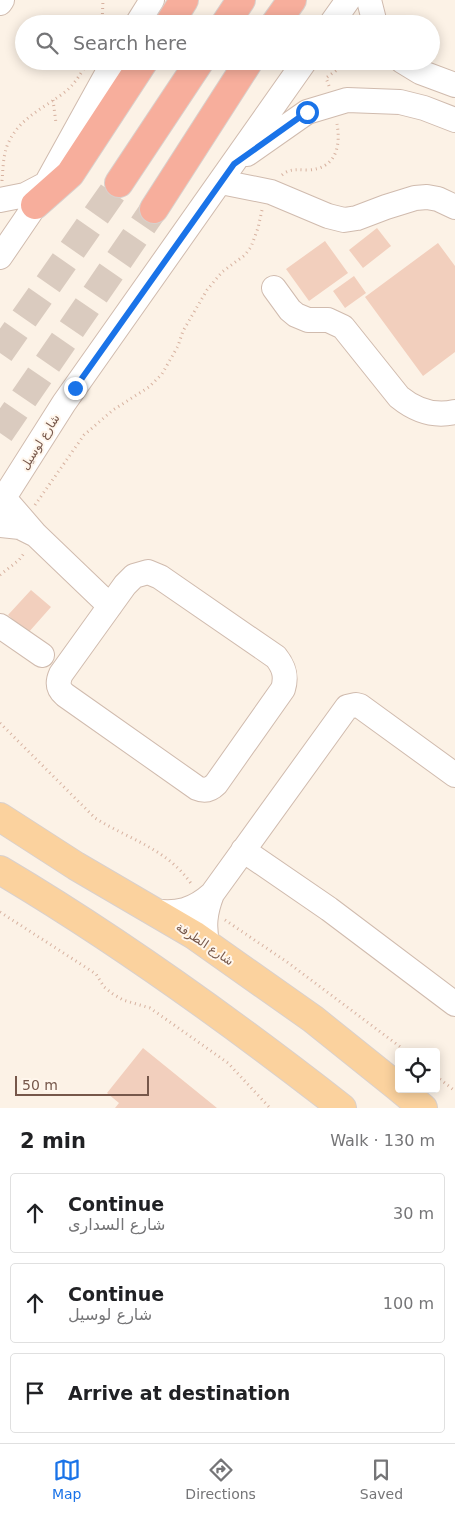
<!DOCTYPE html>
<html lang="en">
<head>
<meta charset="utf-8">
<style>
  body { margin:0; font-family:"DejaVu Sans","Noto Naskh Arabic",sans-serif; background:#f6f6f6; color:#202124 }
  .controls { position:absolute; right:15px; bottom:15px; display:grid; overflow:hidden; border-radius:5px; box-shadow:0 2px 12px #0003 }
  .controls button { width:45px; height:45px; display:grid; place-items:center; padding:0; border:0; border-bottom:1px solid #e0e0e0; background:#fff; color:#202124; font:25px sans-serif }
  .scale { position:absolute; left:15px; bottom:12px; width:134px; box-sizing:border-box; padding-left:5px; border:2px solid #76574a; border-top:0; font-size:14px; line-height:18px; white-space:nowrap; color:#76574a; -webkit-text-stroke:4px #fff6ec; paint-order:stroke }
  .stop { position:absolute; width:15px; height:15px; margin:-11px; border:4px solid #1a73e8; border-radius:50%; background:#fff }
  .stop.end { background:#1a73e8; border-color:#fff; box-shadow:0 1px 5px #0008 }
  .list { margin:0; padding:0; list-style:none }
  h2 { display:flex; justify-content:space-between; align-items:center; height:65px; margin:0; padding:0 20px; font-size:21px }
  h2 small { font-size:16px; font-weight:400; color:#757577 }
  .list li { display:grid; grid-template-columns:32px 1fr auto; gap:15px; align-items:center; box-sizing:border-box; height:80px; margin:0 10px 10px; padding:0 10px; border:1px solid #e0e0e0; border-radius:5px }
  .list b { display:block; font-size:19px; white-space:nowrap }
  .list p { margin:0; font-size:16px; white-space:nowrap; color:#757577 }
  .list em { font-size:16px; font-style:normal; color:#757577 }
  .icon { flex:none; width:28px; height:28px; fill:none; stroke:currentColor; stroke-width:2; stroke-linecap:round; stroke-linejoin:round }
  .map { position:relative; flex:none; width:455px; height:1108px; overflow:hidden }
  .search { position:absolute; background:#fff; box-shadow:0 2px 12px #0003; left:15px; right:15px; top:15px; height:55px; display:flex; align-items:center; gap:12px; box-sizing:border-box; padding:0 18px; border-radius:28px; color:#757577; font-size:19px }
  .sheet { height:335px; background:#fff }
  nav { display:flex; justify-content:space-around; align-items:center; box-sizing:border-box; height:70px; border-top:1px solid #e0e0e0; background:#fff; font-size:14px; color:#757577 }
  nav a { display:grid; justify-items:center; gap:2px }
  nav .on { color:#1a73e8 }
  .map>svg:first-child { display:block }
  .building { fill:#f2cfbd }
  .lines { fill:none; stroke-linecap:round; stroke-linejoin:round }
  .highway-tunnel { stroke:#dacbbf; stroke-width:28; stroke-dasharray:28 14; stroke-linecap:butt }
  .minor-casing { stroke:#d0bbae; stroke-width:26 }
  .major-casing { stroke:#d9d0cc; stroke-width:30 }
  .highway-casing { stroke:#d9d0cc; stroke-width:30 }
  .path { stroke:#d7b2a0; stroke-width:3; stroke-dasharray:1 4; stroke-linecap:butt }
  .minor { stroke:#fff; stroke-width:24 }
  .major { stroke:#fbd29e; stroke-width:28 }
  .highway { stroke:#f7ae9c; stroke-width:28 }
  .route { stroke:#1a73e8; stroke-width:6 }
  .labels { text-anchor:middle; stroke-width:4; stroke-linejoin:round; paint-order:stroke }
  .street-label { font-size:12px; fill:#76574a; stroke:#fff6ec }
</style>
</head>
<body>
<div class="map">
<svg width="455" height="1108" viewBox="0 0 455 1108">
  <rect width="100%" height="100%" fill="#fcf2e6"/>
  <path class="building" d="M377,228L391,246L363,268L349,250Z
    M325,241L348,273L309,301L286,269Z
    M438,243L455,266V352L423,376L365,297Z
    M354,276L366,293L345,308L333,291Z
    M31,590L51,607L28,633L8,615Z
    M143,1048L217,1108H115L119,1103L107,1093Z"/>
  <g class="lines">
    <path class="highway-tunnel" d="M0,353L119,183
      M0,433L154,209"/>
    <defs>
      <path id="minor" d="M369,0L375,24
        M0,3L2,0
        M137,24L152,0
        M331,24L348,0
        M402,61L420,72L455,85
        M247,154L307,112L347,100L400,102L424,108L455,120
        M221,182L271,192L328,216L344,220L357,218L386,207L415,198L427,197L438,199L455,207
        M0,200L25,195L46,184
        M0,257L30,213L114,61
        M274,288L290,310L296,315L308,320H328L343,327L399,397C415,410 434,417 455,412
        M4,498L36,535L110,606
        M0,504L64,403L305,61
        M0,525L20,527L36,535
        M148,572L160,577L276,657C284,667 287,676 283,689L216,784C210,790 204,791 197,788L65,695C58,689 57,683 61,674L125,585L134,576Z
        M0,626L42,655
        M243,850L329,909L455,1004
        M153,911C177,915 194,910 212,894
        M208,946C203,927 205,912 212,894L347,707L356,705L360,706L455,775"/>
      <path id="major" d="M0,817L76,866L194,935L313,1019L399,1088
        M0,870C120,941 233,1023 342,1108
        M400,1089L423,1108"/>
      <path id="highway" d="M169,24L184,0
        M225,24L241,0
        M275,24L292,0
        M119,183L200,61
        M35,205L70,174L144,61
        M154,209L249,61"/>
    </defs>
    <use href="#minor" class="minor-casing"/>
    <use href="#major" class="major-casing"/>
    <use href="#highway" class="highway-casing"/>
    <path class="path" d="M102,24L103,0
      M329,86L326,78L349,61
      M53,100L56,123
      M282,175C290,168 298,170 308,170C336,169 341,146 337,124
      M2,181C3,169 3,157 7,146C18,118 43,109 65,92C75,84 81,73 88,62
      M35,505L84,435L113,410L149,387L162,374L178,346L183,331L207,290L222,272L245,255L251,247L258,228L262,210
      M0,575L19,560L25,552
      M0,723L95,818C130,840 168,849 192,885
      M0,912L96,974L104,987L113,994L123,1000L150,1008L228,1063L270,1108
      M225,920L287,962L407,1052
      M436,1076L455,1091"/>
    <use href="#minor" class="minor"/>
    <use href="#major" class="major"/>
    <use href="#highway" class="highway"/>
  </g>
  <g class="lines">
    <path class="route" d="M75,388L234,164L307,112"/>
  </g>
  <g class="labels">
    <g class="street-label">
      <text transform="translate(40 442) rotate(-58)" y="4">شارع لوسيل</text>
      <text transform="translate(205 944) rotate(34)" y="4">شارع الطرفة</text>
    </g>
  </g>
</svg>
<div class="controls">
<button><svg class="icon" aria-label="locate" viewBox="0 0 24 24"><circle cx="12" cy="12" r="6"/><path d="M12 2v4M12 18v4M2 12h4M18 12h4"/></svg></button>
</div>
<div class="scale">50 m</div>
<div class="stop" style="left:307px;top:112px"></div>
<div class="stop end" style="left:75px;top:388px"></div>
<div class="search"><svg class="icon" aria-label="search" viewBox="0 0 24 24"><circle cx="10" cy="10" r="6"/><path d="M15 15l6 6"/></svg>Search here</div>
</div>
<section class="sheet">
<h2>2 min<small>Walk · 130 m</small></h2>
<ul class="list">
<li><svg class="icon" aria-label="ahead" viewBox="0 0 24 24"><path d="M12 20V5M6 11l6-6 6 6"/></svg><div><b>Continue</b><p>شارع السدارى</p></div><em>30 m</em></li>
<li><svg class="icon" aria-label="ahead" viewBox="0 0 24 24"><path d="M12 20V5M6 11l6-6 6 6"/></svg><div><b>Continue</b><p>شارع لوسيل</p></div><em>100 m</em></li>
<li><svg class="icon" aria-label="arrive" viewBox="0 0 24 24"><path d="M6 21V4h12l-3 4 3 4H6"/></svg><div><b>Arrive at destination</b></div></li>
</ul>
</section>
<nav>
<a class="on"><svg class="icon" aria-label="map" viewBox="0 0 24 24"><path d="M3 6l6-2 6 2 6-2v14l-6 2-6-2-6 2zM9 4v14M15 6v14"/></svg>Map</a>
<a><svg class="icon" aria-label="directions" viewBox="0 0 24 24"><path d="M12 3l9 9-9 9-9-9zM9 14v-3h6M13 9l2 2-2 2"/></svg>Directions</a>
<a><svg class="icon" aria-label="saved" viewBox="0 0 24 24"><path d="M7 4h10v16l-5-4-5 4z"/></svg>Saved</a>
</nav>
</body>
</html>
